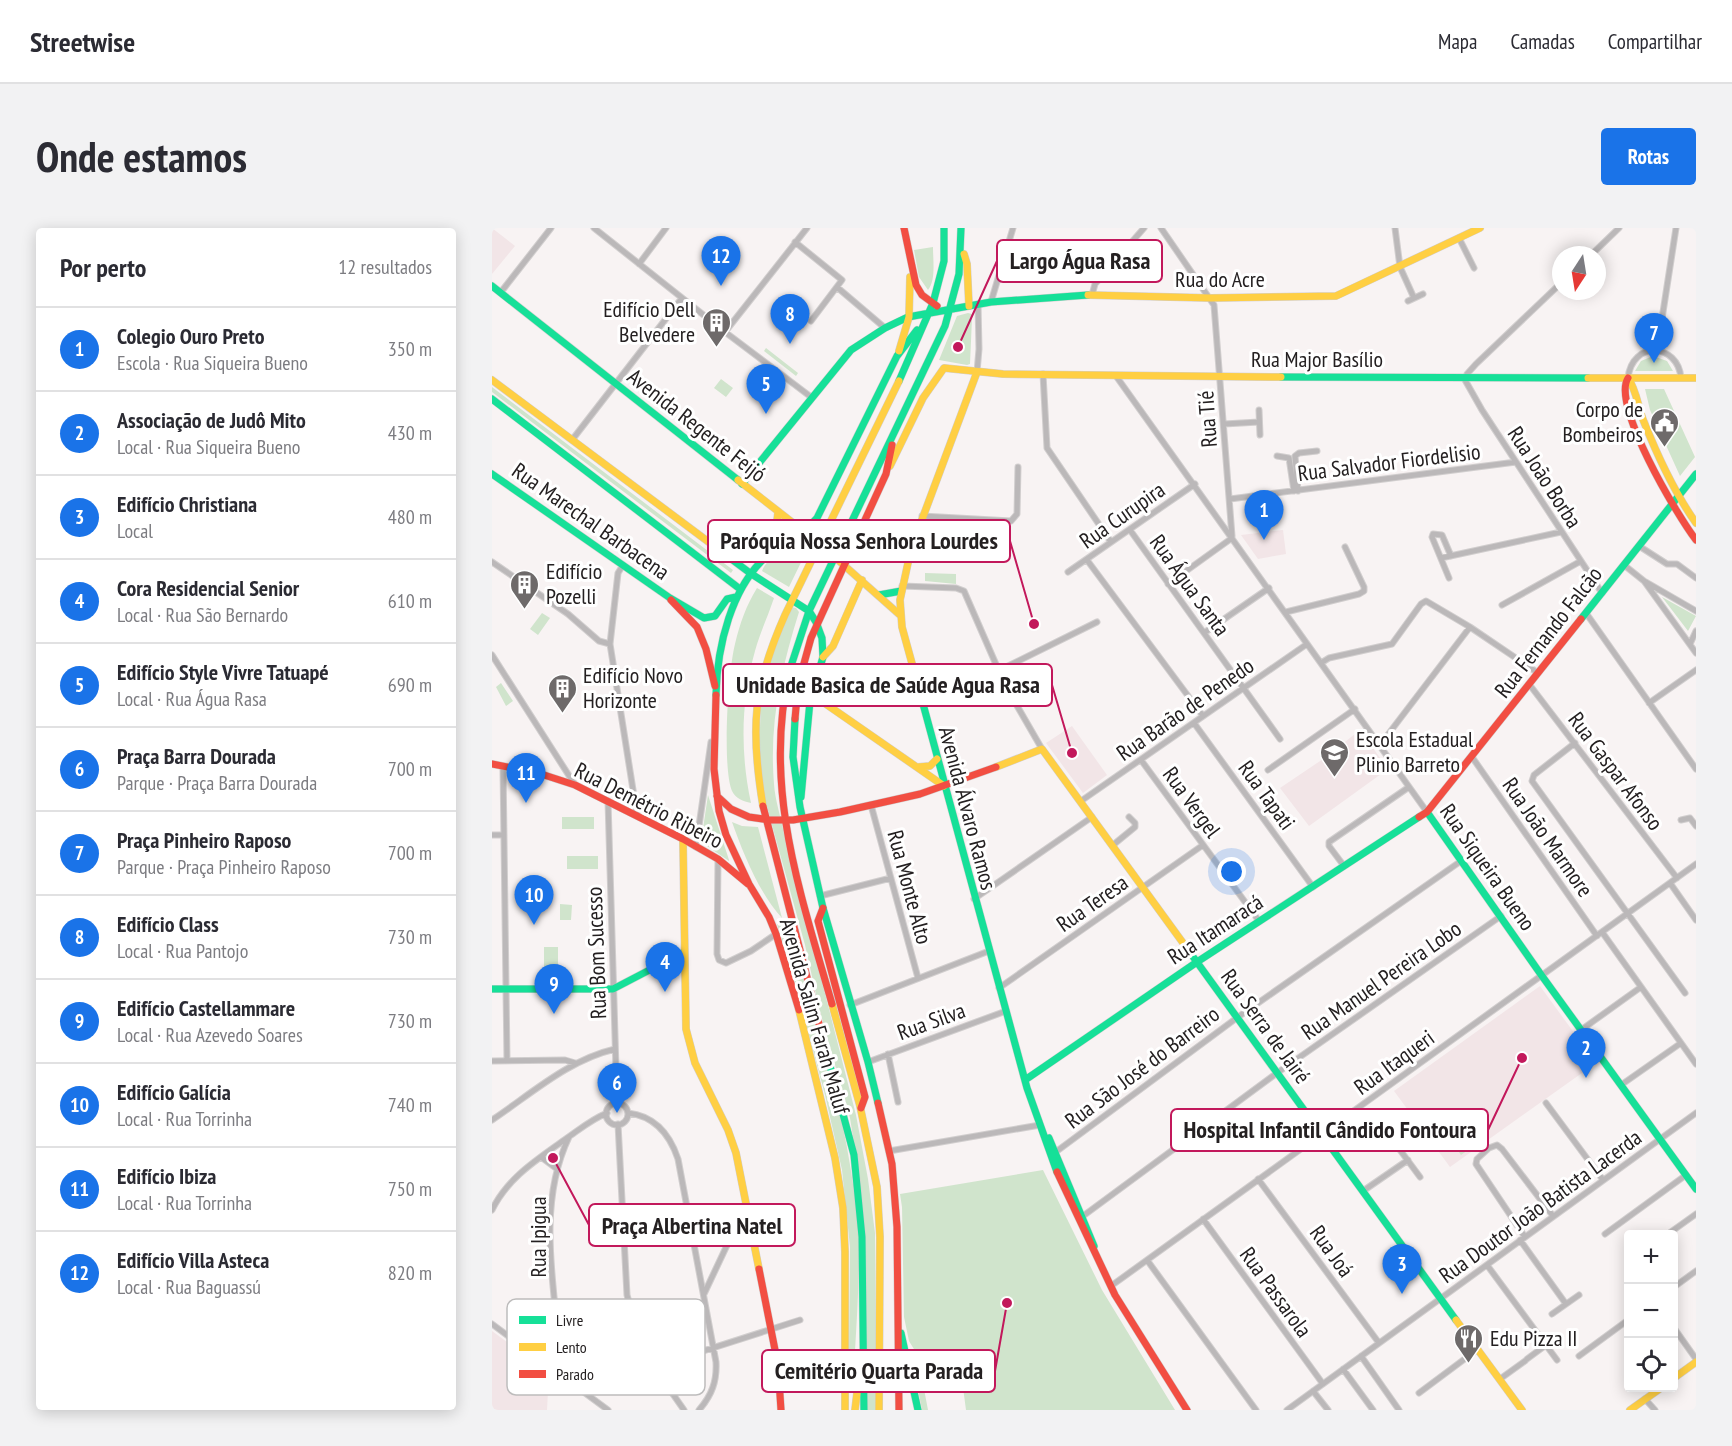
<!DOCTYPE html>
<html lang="pt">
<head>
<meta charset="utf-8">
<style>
  body { margin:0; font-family:"PT Sans Narrow",sans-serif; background:#f2f2f3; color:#2b2b33 }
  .controls { position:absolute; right:18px; bottom:18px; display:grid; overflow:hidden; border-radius:6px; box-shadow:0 3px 15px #0003 }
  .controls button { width:54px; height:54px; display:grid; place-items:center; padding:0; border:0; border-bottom:2px solid #e1e1e2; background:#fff; color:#2b2b33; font:30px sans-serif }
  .compass { position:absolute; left:1060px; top:18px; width:54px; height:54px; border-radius:50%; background:#fff; box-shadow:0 3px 15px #0003; rotate:192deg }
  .you { position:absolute; left:740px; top:644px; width:21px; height:21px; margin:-15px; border:4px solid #fff; border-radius:50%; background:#1a73e8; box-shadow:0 0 0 9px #1a73e833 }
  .badge { display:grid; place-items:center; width:39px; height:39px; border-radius:50%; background:#1a73e8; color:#fff; font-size:20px; font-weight:700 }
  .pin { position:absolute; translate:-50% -50px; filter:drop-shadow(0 2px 3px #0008) }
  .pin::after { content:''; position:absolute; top:32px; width:21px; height:18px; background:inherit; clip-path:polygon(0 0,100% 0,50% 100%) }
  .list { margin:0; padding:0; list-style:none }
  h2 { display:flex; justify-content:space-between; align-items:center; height:78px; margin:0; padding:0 24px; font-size:26px }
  h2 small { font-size:20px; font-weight:400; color:#7c7c81 }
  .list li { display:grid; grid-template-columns:39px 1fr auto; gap:18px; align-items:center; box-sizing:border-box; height:84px; padding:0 24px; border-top:2px solid #e1e1e2 }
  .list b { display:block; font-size:22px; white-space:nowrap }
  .list p { margin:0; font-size:20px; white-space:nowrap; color:#7c7c81 }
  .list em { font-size:20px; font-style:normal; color:#7c7c81 }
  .icon { flex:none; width:33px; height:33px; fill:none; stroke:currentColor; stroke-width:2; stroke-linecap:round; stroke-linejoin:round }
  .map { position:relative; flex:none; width:1204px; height:1182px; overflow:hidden; border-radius:6px }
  header { display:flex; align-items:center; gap:36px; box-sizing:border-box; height:84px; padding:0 30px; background:#fff; border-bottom:2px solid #e1e1e2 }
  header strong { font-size:28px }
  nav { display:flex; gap:33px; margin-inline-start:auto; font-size:21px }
  .intro { display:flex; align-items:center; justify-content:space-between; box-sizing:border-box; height:144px; padding:0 36px }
  h1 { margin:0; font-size:42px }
  .button { padding:15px 27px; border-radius:6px; background:#1a73e8; color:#fff; font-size:21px; font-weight:700 }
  main { display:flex; gap:36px; padding:0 36px }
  aside { flex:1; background:#fff; border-radius:6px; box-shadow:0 3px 15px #0003 }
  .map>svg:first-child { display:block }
  .built { fill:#f2e5e7 }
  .green { fill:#d0e4cc }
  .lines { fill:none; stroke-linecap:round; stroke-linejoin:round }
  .street-casing { stroke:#d1cece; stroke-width:7 }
  .fast-casing { stroke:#d1cece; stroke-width:8 }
  .slow-casing { stroke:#d1cece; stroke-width:8 }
  .jam-casing { stroke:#d1cece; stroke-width:8 }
  .street { stroke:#bbb8b9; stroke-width:5 }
  .fast { stroke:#16e098; stroke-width:7 }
  .slow { stroke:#ffcf43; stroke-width:7 }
  .jam { stroke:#f24e42; stroke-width:7 }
  .labels { text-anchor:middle; stroke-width:6; stroke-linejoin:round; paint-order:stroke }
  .street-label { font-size:22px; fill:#242021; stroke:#fff }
  .poi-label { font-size:22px; fill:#242021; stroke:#fff; text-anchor:start }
  .key { fill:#fff; stroke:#bdbcbc; stroke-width:1.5 }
  .key-label { font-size:16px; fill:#242021 }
  .leader { fill:none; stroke:#c2185b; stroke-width:2 }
  .callout-dot { fill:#c2185b; stroke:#fff; stroke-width:2 }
  .callout { fill:#fff; stroke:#c2185b; stroke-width:2 }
  .callout-label { font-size:24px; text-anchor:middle; font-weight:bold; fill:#242021 }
</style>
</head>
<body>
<header>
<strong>Streetwise</strong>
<nav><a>Mapa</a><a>Camadas</a><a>Compartilhar</a></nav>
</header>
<div class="intro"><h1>Onde estamos</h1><a class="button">Rotas</a></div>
<main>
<aside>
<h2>Por perto<small>12 resultados</small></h2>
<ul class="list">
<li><span class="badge">1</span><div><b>Colegio Ouro Preto</b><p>Escola · Rua Siqueira Bueno</p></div><em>350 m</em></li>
<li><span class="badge">2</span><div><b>Associação de Judô Mito</b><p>Local · Rua Siqueira Bueno</p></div><em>430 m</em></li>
<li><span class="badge">3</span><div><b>Edifício Christiana</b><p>Local</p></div><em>480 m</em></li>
<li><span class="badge">4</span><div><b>Cora Residencial Senior</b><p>Local · Rua São Bernardo</p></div><em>610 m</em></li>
<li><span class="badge">5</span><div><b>Edifício Style Vivre Tatuapé</b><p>Local · Rua Água Rasa</p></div><em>690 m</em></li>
<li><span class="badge">6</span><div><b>Praça Barra Dourada</b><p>Parque · Praça Barra Dourada</p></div><em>700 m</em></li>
<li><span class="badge">7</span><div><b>Praça Pinheiro Raposo</b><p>Parque · Praça Pinheiro Raposo</p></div><em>700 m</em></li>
<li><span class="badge">8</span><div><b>Edifício Class</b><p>Local · Rua Pantojo</p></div><em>730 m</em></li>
<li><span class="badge">9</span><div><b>Edifício Castellammare</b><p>Local · Rua Azevedo Soares</p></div><em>730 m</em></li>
<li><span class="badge">10</span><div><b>Edifício Galícia</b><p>Local · Rua Torrinha</p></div><em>740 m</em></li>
<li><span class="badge">11</span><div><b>Edifício Ibiza</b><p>Local · Rua Torrinha</p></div><em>750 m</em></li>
<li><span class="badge">12</span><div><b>Edifício Villa Asteca</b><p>Local · Rua Baguassú</p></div><em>820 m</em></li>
</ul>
</aside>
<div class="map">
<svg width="1204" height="1182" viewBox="0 0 1204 1182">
  <rect width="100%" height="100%" fill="#f8f3f3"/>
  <path class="built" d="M0,0L23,18L0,46Z
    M791,302L794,326L766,331L749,307Z
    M580,498L615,547L591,565L554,515Z
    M868,502L896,541L817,598L788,560L834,529Z
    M1048,758L1104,835L958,939L902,863Z
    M0,1103L57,1145L55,1182H0Z"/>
  <path class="green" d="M441,19C441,33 444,52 436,62L427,49L422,22Z
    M476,85L480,86V90L478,136L475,137L447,132L465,88Z
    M274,120L306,145L304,148L272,123Z
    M1161,128L1175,133L1181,143H1143L1149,133Z
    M229,151L241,160L234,169L222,160Z
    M0,159L241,342L239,345L0,164Z
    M1153,161H1172L1203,229L1188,248L1158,182Z
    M311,311L317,318L297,359L270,343C276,328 297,318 311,311Z
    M433,345L464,346V356L433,353Z
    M265,360L282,370C276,388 268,405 263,423C249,472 248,525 259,575C251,573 244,571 240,563C230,539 236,443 243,416C248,395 254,378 265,360Z
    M1170,369L1204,388L1196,403Z
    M299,379L304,380L307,384C289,441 277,496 282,556C283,571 288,586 291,601L364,887L376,951L383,1005L385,1182H374L368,953L358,890L327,780L313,717L274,575L267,526L269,473L279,431Z
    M50,385L58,390L46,407L38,401Z
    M9,455L21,473L14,478L4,459Z
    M216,567L237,632V633L209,614Z
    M70,589H102V601H70Z
    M240,594L250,598L266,599L290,690C267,665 251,625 240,594Z
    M75,628H106V641H75Z
    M68,676L80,677L79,692H68Z
    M296,693C321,782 350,872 362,963C370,1016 366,1071 363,1123H357L358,1019L350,942L333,867L299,739L285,696Z
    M52,719H66V742H52Z
    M980,898L990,912L969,927L959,913Z
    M551,942L610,1062L683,1182H474L466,1122L425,1126L417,1113L412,1089L410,979L408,966Z
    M428,1140L436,1182H430L422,1141Z"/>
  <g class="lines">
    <defs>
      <path id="street" d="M102,0L233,104L319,169
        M669,0L722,77L740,308
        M903,0L908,39L922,70
        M967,10L982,40
        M303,14L350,52L319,93
        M1099,27L1127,0
        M147,36L174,0
        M1069,55L984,136L975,146L973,152L990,182L1110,365
        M346,60L393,100
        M9,64L59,0
        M600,67L603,56L652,0
        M916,73L931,66
        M499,74L521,0
        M233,104L315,0
        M1165,123L1184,0
        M485,144L487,121L486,76
        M551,146L555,220L619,314
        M624,148L935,584
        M1136,150C1140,112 1186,115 1189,150
        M767,182L768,207
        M732,196L767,194
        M80,212L190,70
        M785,228L797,230L802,263
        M806,263L803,228L807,225L825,223
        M738,271L1024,234
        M430,288L519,293L525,286L526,239
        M638,302L788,511
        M1147,318L1175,336H1185L1204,350
        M949,330L1069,304
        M595,332L711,488
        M0,334L76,386L107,413L118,416
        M131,337L126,345L118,416L145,587
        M1132,337L1152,353L1204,383
        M576,344L703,256
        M957,350L940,309L941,306L950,307L959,328
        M1152,353L1204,425
        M676,356L740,310
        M410,358L464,360L472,363L513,457L550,521
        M1010,377L1089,333
        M794,384L867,366L872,363V359L853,319
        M1094,385L1204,541
        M712,405L777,360
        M1198,416L1204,403
        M0,427L83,557
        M829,435L837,430L900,416L929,376L934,373L978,399L1046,445
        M506,443L605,394
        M1037,456L1185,650
        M1157,475L1204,442
        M702,495L821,659
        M1083,515L1042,547L1040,553L1193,765
        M888,517L978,399
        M980,529L1105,708
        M649,532L767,693
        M11,538L15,833
        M776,542L863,481
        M116,573L125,875
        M589,573L815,416
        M379,577L426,750
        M1189,592L1198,590L1204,598
        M0,607H12
        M621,617L643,599V595L637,589
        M204,619L219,514
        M226,631L225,726L227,732L234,735L259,723L284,706
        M852,638L837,618V614L917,559
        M1178,655L1204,692
        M328,668L399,650
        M482,671L600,589
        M1110,704L1204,836
        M507,760L711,617
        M358,777L497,723
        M1089,802L1149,759
        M396,826L406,874
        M0,833L73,832L83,835
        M376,834L514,783
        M1129,857L1189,815
        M1054,875L1111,952
        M114 886a11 11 0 1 1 22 0a11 11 0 1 1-22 0Z
        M136,885C163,888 178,907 186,931L224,1134C225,1153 220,1167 207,1182
        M0,892C39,866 76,832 123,821
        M126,896L135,1067L147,1111L162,1139L192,1182
        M908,922L928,949
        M397,923L548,897
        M561,926L746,789L969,633
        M49,929L65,941
        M766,951L887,1115
        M871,963L916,932
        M0,982C16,949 46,931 75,910C88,901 100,891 115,885
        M587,991L785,845L1009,688
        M711,991L831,1156
        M1113,1006L1194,947
        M1176,1006L1204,986
        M1033,1009L984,936L985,931L997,920L1005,917L1010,921L1061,988
        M1028,1012L1074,1076
        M655,1032L764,1182
        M995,1037L1065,1132
        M619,1058L1204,636
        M1182,1059L1204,1043
        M212,1066L254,977
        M1060,1086L1087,1067
        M0,1096L116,1182
        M1182,1100L1204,1131
        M869,1128L907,1182
        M1087,1128L1136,1092
        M1035,1131L1054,1117
        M851,1141L881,1182
        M70,1148C65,1070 42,982 77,909
        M1008,1151L1033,1133
        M89,1162L308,1092
        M821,1163L836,1182
        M927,1165L986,1121
        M1153,1171L1163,1182
        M795,1182L1204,885"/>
      <path id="fast" d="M0,58L246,252
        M789,149L1096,150
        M407,153L441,75L452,33V0
        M0,171L248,361
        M0,246L178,370L212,390L223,388L235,371L244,369
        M250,256L359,122L393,100L416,89L499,74L596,67
        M230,324L258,345L317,383L324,394L330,410L331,429L318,473L309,569
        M387,367L409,363
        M1089,391L1204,246
        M298,441L317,383L453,98L467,46L469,0
        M424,450L535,860L565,944
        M224,467C225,419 239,358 277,326C292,313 312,306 325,290L405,128L425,102
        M303,491L301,529L308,579L331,680L376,834L386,875
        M935,584L1050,748L1204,961
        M694,719L964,1092
        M0,761H121L192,724
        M335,827L362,927L370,1009L372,1182
        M533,852L705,734L927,589
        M557,910L602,1018
        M409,1105L426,1182"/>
      <path id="slow" d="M472,26L475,36L477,78
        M596,67L719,70L844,68L988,0
        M407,123L417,89L418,49
        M1096,150H1204
        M1136,150C1145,163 1146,180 1152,194C1166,229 1182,264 1204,295
        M0,152L230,324
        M398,238L431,170L452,140L511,146L789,149
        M246,252L328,316L408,387
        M269,328L284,302L286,284
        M331,429L341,418L370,352
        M424,450L410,399L408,372L419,321L485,144
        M323,458L325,467L331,474L452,558
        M426,539L438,538L445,531
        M504,539L550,521L694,719
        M271,578C258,500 261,459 293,387L407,153
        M191,611L194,801L203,835L236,902L244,925L267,1041
        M340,776L368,878L385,959L388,1009L387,1182
        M307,782L343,930L351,980L353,1024V1182
        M964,1092L1030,1182
        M1182,1150L1204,1134
        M363,1182L367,1148
        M1138,1182L1169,1160"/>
      <path id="jam" d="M412,0L424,57L430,67L445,78
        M1136,150C1119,177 1185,287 1204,312
        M179,372L205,399L214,421L223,458
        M298,441C270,558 308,664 340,776
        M224,467L222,541L227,583L234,607L257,656L277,689L284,706L307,782
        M303,491L306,457L319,410L394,246L400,217
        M0,536L46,545L83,557L191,611L226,631L256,656
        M225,568L239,581L257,589L278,592H301L348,584L428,566L504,539
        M271,578L335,827
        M927,589L935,584L1089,391
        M331,680L326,693L373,869L369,880
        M386,875L400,936L405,999L407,1182
        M565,944L623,1067L695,1182
        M267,1041L286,1137L289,1182"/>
    </defs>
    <use href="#street" class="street-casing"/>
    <use href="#fast" class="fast-casing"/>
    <use href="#slow" class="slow-casing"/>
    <use href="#jam" class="jam-casing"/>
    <use href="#street" class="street"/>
    <use href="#fast" class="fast"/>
    <use href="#slow" class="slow"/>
    <use href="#jam" class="jam"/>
  </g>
  <defs>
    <symbol id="building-pin" viewBox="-11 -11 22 30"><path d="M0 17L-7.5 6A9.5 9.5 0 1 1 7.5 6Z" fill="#6e6a6a" stroke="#fff"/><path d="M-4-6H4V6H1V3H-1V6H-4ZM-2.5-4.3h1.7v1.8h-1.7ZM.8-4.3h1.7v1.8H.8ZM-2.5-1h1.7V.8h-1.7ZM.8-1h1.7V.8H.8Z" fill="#fff"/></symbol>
    <symbol id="civic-pin" viewBox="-11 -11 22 30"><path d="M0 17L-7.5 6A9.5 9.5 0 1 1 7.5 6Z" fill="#6e6a6a" stroke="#fff"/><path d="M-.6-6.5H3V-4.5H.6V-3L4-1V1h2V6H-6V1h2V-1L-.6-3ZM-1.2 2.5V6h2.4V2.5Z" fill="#fff"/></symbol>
    <symbol id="school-pin" viewBox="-11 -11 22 30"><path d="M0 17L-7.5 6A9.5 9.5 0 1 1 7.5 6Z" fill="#6e6a6a" stroke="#fff"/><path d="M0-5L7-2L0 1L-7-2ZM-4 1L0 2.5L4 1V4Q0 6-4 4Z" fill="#fff"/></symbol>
    <symbol id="restaurant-pin" viewBox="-11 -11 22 30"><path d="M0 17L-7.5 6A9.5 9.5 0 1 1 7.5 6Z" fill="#6e6a6a" stroke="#fff"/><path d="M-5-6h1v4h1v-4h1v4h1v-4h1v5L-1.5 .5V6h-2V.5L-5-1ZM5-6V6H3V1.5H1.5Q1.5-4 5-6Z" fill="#fff"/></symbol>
  </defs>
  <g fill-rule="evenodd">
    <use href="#building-pin" x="208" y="78" width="33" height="45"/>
    <use href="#civic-pin" x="1156" y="178" width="33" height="45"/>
    <use href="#building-pin" x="16" y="340" width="33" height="45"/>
    <use href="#building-pin" x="54" y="444" width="33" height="45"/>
    <use href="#school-pin" x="826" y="508" width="33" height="45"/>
    <use href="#restaurant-pin" x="960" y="1094" width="33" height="45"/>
  </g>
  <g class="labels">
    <g class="street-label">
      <text x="728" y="59">Rua do Acre</text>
      <text x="825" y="139">Rua Major Basílio</text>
      <text transform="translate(715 191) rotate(-94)" y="8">Rua Tié</text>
      <text transform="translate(205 197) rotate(38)" y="8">Avenida Regente Feijó</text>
      <text transform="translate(897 234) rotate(-7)" y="8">Rua Salvador Fiordelisio</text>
      <text transform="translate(1053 249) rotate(57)" y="8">Rua João Borba</text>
      <text transform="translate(630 287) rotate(-35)" y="8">Rua Curupira</text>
      <text transform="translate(99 293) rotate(35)" y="8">Rua Marechal Barbacena</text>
      <text transform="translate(698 357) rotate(54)" y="8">Rua Água Santa</text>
      <text transform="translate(1056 404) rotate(-52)" y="8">Rua Fernando Falcão</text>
      <text transform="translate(693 481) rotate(-35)" y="8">Rua Barão de Penedo</text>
      <text transform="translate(1124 543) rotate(53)" y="8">Rua Gaspar Afonso</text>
      <text transform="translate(775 567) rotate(54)" y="8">Rua Tapati</text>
      <text transform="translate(700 574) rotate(54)" y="8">Rua Vergel</text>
      <text transform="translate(157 577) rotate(27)" y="8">Rua Demétrio Ribeiro</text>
      <text transform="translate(476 580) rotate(75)" y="8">Avenida Álvaro Ramos</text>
      <text transform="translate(1056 609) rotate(55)" y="8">Rua João Marmore</text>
      <text transform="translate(996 639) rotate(55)" y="8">Rua Siqueira Bueno</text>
      <text transform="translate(418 659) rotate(75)" y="8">Rua Monte Alto</text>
      <text transform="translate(600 675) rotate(-35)" y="8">Rua Teresa</text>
      <text transform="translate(723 701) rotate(-33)" y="8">Rua Itamaracá</text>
      <text transform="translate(104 725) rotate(-92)" y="8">Rua Bom Sucesso</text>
      <text transform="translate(889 752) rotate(-35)" y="8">Rua Manuel Pereira Lobo</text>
      <text transform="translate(323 788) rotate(74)" y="8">Avenida Salim Farah Maluf</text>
      <text transform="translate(439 793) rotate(-20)" y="8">Rua Silva</text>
      <text transform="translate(774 798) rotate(54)" y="8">Rua Serra de Jairé</text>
      <text transform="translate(902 834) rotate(-36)" y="8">Rua Itaqueri</text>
      <text transform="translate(650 839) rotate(-37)" y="8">Rua São José do Barreiro</text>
      <text transform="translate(1048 978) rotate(-36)" y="8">Rua Doutor João Batista Lacerda</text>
      <text transform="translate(46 1009) rotate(-90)" y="8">Rua Ipigua</text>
      <text transform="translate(840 1023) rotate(54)" y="8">Rua Joá</text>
      <text transform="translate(784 1064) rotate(54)" y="8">Rua Passarola</text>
    </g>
    <g class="poi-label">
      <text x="203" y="89" text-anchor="end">Edifício Dell<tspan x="203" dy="25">Belvedere</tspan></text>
      <text x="1151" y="189" text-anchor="end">Corpo de<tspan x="1151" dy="25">Bombeiros</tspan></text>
      <text x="54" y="351">Edifício<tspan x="54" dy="25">Pozelli</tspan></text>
      <text x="91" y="455">Edifício Novo<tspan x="91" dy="25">Horizonte</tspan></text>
      <text x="864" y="519">Escola Estadual<tspan x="864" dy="25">Plinio Barreto</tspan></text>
      <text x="998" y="1118">Edu Pizza II</text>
    </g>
  </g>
  <rect x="15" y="1071" width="198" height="96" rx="9" class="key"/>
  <rect x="27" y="1088" width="27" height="8" fill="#16e098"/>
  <rect x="27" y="1115" width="27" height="8" fill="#ffcf43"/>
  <rect x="27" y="1142" width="27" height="8" fill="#f24e42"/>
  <g class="key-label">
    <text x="64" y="1098">Livre</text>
    <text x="64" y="1125">Lento</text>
    <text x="64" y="1152">Parado</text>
  </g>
  <path class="leader" d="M466 119L505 33M542 396L518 313M580 525L560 457M1030 830L996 902M61 930L97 997M515 1075L503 1143"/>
  <g class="callout-dot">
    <circle cx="466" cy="119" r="6"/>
    <circle cx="542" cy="396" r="6"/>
    <circle cx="580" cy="525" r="6"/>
    <circle cx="1030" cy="830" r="6"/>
    <circle cx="61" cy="930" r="6"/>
    <circle cx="515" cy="1075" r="6"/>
  </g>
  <g class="callout">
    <rect x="505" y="12" width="165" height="42" rx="6"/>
    <rect x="216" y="292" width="302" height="42" rx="6"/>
    <rect x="231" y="436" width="329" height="42" rx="6"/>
    <rect x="679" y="881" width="317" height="42" rx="6"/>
    <rect x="97" y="976" width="206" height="42" rx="6"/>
    <rect x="270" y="1122" width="233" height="42" rx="6"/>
  </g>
  <g class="callout-label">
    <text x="588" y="41">Largo Água Rasa</text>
    <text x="367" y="321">Paróquia Nossa Senhora Lourdes</text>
    <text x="396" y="465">Unidade Basica de Saúde Agua Rasa</text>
    <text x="838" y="910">Hospital Infantil Cândido Fontoura</text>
    <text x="200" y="1006">Praça Albertina Natel</text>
    <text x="387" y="1151">Cemitério Quarta Parada</text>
  </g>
</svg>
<div class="controls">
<button>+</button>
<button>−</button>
<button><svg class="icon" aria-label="locate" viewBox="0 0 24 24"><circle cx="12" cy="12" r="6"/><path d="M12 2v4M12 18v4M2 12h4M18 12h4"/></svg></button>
</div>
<svg class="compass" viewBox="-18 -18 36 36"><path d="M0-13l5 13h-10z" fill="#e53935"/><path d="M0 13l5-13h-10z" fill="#7c7c81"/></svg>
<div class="you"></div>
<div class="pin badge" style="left:772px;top:312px">1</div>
<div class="pin badge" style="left:1094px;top:850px">2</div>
<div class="pin badge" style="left:910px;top:1066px">3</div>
<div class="pin badge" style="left:173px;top:764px">4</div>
<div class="pin badge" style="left:274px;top:186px">5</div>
<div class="pin badge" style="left:125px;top:885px">6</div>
<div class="pin badge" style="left:1162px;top:135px">7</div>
<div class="pin badge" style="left:298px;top:116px">8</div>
<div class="pin badge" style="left:62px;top:786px">9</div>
<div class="pin badge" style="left:42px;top:697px">10</div>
<div class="pin badge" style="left:34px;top:575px">11</div>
<div class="pin badge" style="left:229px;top:58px">12</div>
</div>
</main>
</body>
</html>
